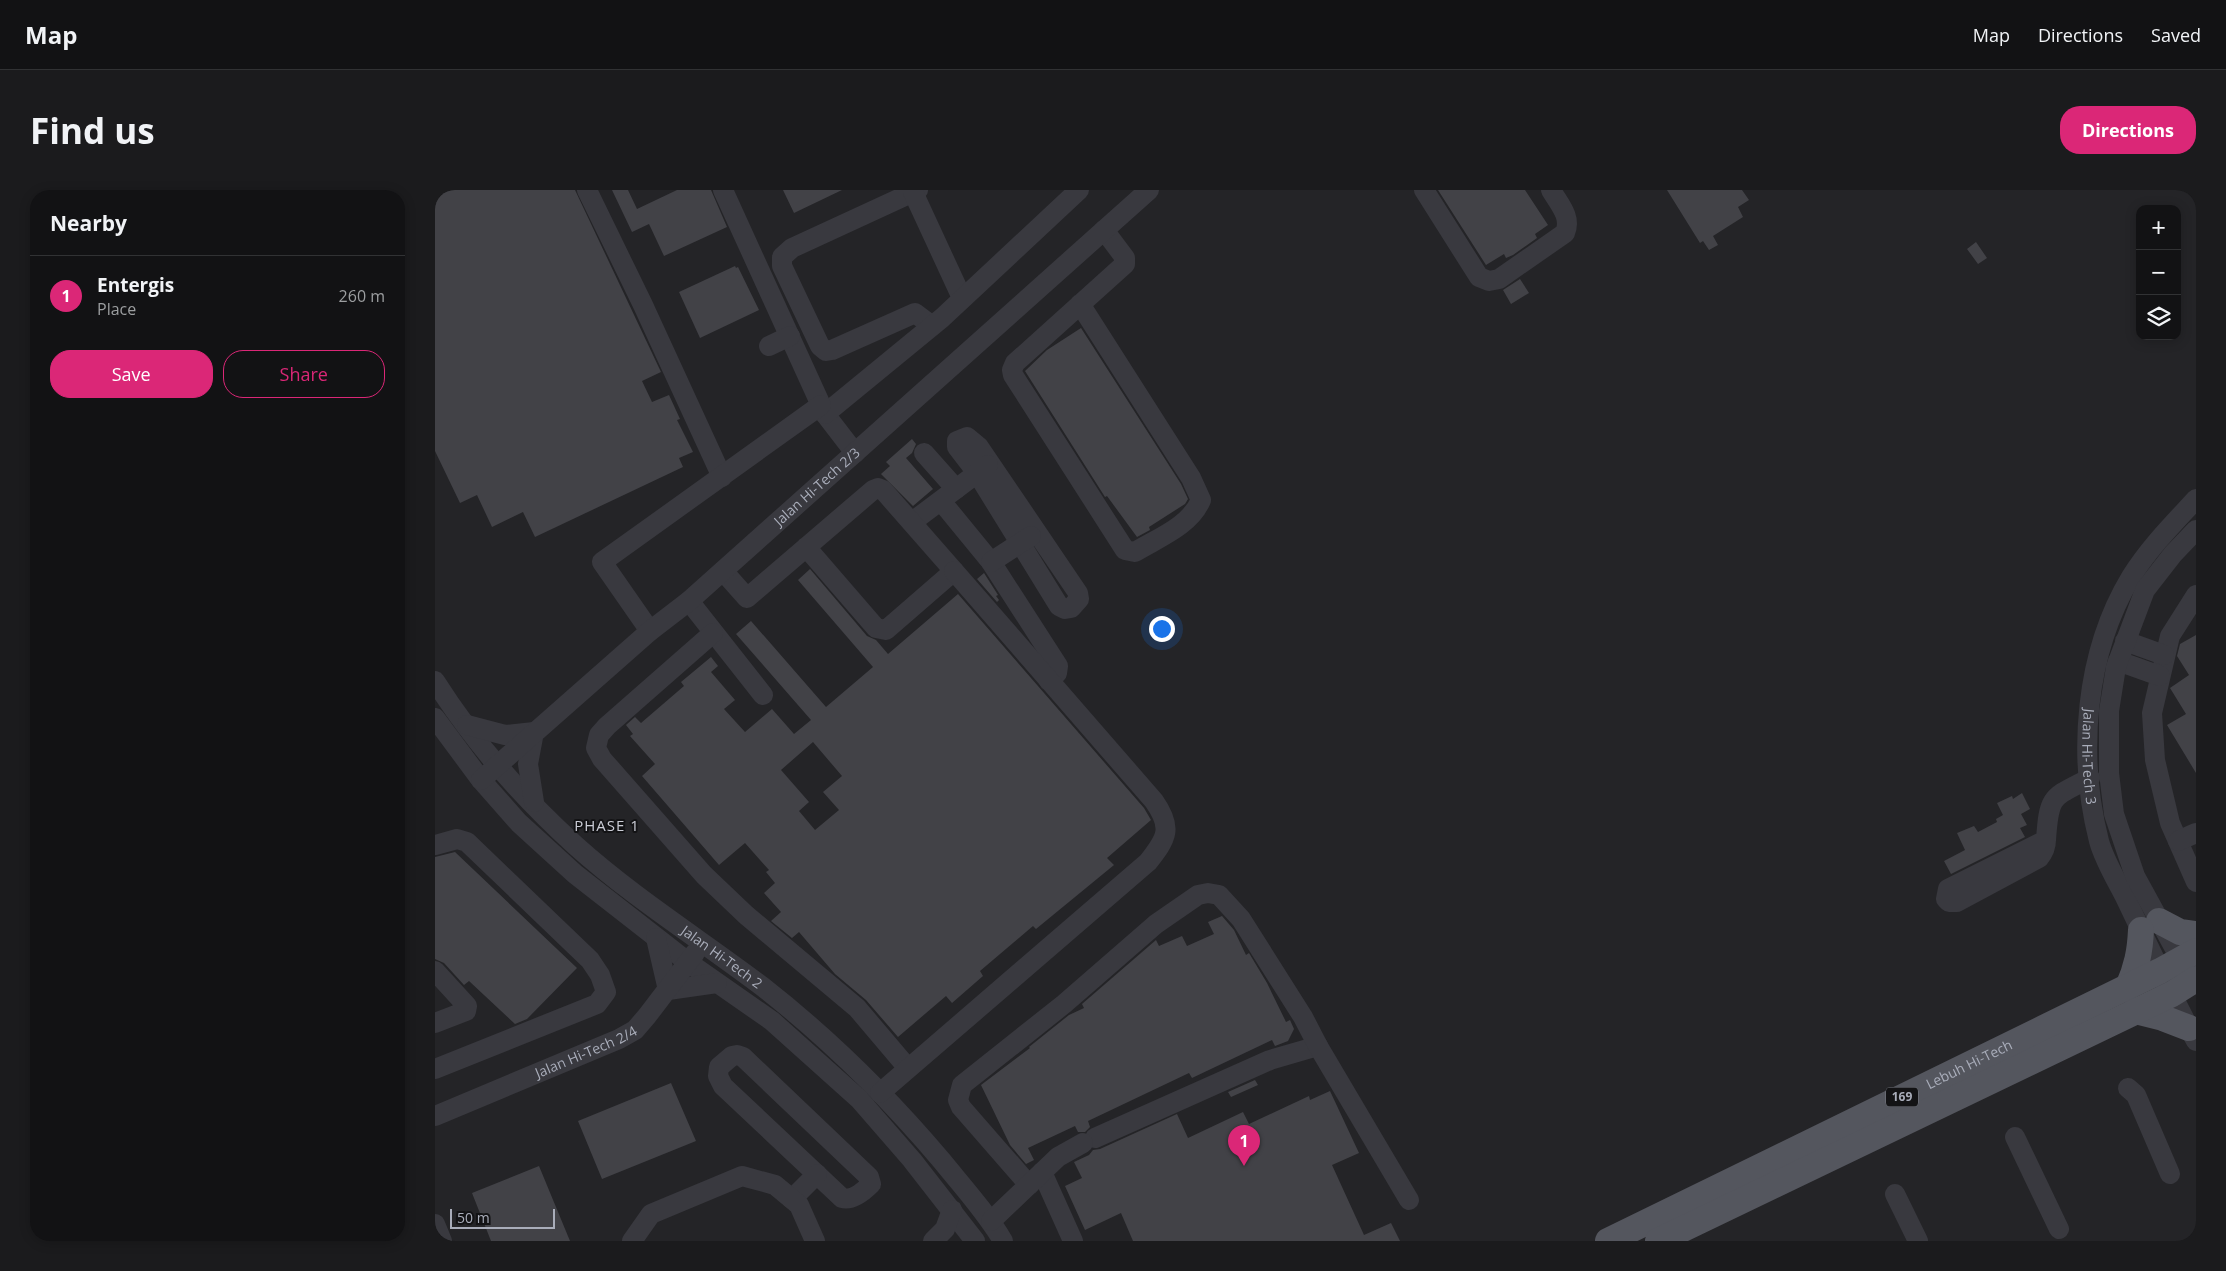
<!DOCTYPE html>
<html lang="en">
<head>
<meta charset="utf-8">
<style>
  body { margin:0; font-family:"Open Sans",sans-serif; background:#1b1b1d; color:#f1f3f6 }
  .controls { position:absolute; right:15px; top:15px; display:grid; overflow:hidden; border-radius:10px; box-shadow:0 2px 12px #0003 }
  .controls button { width:45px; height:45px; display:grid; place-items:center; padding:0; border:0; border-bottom:1px solid #313234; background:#121214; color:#f1f3f6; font:25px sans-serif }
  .scale { position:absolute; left:15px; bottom:12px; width:105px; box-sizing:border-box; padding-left:5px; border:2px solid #a9adba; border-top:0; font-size:14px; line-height:18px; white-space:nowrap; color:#a9adba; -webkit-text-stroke:4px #131315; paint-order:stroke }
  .you { position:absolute; left:726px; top:438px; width:18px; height:18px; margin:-12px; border:4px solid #fff; border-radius:50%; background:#1a73e8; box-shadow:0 0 0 8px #1a73e833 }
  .badge { display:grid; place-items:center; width:32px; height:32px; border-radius:50%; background:#db2777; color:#fff; font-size:16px; font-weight:700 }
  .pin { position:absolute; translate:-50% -41px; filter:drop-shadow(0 1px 2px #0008) }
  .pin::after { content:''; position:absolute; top:26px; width:18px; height:15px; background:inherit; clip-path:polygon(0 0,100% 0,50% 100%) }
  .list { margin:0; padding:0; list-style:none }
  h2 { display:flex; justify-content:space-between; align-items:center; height:65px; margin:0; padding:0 20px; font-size:21px }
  h2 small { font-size:16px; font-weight:400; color:#9c9ea0 }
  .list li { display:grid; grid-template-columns:32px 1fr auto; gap:15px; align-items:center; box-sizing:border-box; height:80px; padding:0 20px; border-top:1px solid #313234 }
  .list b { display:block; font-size:19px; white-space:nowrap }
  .list p { margin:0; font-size:16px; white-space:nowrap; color:#9c9ea0 }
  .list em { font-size:16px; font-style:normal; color:#9c9ea0 }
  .actions { display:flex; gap:10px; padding:15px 20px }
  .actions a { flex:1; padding:11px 0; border:1px solid #db2777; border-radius:20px; text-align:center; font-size:18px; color:#db2777 }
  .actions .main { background:#db2777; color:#fff }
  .icon { flex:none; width:28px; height:28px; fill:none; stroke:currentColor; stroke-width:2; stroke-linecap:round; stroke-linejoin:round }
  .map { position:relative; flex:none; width:1761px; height:1051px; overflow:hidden; border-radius:20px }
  header { display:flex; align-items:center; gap:30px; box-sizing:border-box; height:70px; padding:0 25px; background:#121214; border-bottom:1px solid #313234 }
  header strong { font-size:24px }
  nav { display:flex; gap:28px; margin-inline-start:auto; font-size:18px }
  .intro { display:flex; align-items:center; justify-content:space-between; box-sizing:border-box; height:120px; padding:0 30px }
  h1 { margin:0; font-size:35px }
  .button { padding:12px 22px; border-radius:20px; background:#db2777; color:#fff; font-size:18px; font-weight:700 }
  main { display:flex; gap:30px; padding:0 30px }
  aside { flex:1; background:#121214; border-radius:20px; box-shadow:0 2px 12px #0003 }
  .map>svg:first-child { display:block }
  .built { fill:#242427; fill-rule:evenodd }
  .building { fill:#424247; fill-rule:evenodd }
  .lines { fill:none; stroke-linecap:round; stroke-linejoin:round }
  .minor { stroke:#39393f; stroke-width:20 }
  .major { stroke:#54565e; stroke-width:26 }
  .labels { text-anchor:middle; stroke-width:4; stroke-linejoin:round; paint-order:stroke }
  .shield { fill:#131315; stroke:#7c7f88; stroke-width:1 }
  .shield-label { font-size:12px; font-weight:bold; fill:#a9adba }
  .street-label { font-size:14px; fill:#a9adba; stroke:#131315 }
  .neighbourhood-label { font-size:15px; letter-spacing:1px; fill:#cbcdd6; stroke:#131315 }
</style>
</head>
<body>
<header>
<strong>Map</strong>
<nav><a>Map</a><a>Directions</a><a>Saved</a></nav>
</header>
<div class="intro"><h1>Find us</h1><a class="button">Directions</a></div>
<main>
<aside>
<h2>Nearby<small></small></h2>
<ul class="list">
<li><span class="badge">1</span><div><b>Entergis</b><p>Place</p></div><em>260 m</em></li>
</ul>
<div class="actions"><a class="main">Save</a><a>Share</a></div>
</aside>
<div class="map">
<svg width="1761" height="1051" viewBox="0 0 1761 1051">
  <rect width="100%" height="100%" fill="#18181a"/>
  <path class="built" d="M0,0H1761V1051H0ZM1705,19H1742V146H1705Z"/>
  <path class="building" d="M0,0H140L226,182L207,191L217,212L234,205L245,229L242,230L258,262L244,268L248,277L100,347L88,322L57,337L42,305L25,313L0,261Z
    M177,0H193L202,19L242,0H276L292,37L229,66L214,34L197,42Z
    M348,0H407L359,23Z
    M1003,0H1090L1113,35L1100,44L1102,48L1078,65L1071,68L1069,64L1051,75Z
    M1232,0H1307L1314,10L1303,17L1308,27L1278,46L1283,55L1274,60L1268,51L1265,53Z
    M1541,52L1552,68L1543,74L1532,59Z
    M300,76L301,78L303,77L324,120L265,148L244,102Z
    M1085,89L1094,103L1076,114L1068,100Z
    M646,138L746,294L753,309L750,314L714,337L715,340L702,347L672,306L670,307L590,181L612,160Z
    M477,249L481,254L477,263L471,268L498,299L478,316L446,284L455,276L451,272Z
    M375,379L432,446L441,450L453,464L523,404L709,618L716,630L672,668L679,675L601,739L598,736L545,781L548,786L517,813L511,806L463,847L431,810L400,784L364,742L357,748L336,731L346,722L329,703L340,693L331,682L334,680L310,653L284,675L207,586L220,574L195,546L198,544L191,535L200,527L206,533L249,496L246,492L276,467L283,476L276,482L300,510L289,519L310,542L337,519L359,544L376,530L301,444L316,431L391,517L438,477L363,390ZM378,552L407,586L388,602L404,620L380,640L364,621L374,612L346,580Z
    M549,383L563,405L561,406L564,410L562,412L542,389Z
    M1761,445V583L1732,535L1751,524L1735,498L1754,485L1742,466L1745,454Z
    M1587,603L1595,619L1586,624L1592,635L1585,638L1590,647L1516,684L1509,671L1530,660L1522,643L1539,636L1543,642L1562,632L1561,629L1568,625L1562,613L1577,606L1578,609Z
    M20,662L142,778L92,829L80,834L34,791L29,795L9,773L0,769V667Z
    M787,726L799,740L811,765L814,763L832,793L851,832L855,830L859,839L853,851L840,856L837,850L757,888L754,883L653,931L655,937L650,942H643L640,936L593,958L599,970L591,974L575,955L546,895L595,858L594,857L634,825L649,818L647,814L721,750L724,756L747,746L752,756L779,744L773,732Z
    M820,890L823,895L796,907L793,902Z
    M236,893L261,951L167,989L143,931Z
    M895,901L924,963L897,975L929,1045L956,1033L965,1051H698L686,1023L650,1040L630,996L647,988L639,972L654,965L658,960L665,959L742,924L753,948L808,922L814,934L874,906L875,910Z
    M104,976L135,1051H56L37,1003Z"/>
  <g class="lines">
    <g class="minor">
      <path d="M152,0L208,115L287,287"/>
      <path d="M288,0L390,224L420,263"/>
      <path d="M483,0L357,58L347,67V76L385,156L391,161L397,160L480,123L496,135"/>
      <path d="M989,0L1044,87L1054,91L1064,89L1130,43C1137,27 1124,14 1116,0"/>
      <path d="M478,2L527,108"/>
      <path d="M645,114L756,288L766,310C755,336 723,348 700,362L690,360L578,185L577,180L580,173L690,74V68L669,40"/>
      <path d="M334,156L355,146"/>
      <path d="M390,224L507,128L644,0"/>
      <path d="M532,247L544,257L643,403L644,409L636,418L630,419L624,416L542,283L522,257V251Z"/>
      <path d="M489,263L521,299"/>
      <path id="s1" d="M1761,309C1738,334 1714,358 1696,387C1650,463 1642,565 1664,651C1669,670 1682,691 1691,709C1714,757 1736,805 1761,851"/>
      <path d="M506,311L556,372L623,476L622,483L614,491"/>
      <path d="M477,332L553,275"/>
      <path d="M556,372L596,346"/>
      <path d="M288,381L312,408L438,300L443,298L448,300L519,381L451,440L441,438L371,357"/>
      <path d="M1761,405L1735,446L1717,523L1720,570L1735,633L1761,692"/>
      <path d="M254,411L328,505"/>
      <path d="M215,441L167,372L386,215"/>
      <path d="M278,443L172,536L164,545L161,558L167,569L269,685L311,725L422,818L472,877"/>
      <path d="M1690,451L1729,465"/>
      <path d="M1683,471L1725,486"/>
      <path id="s2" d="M0,491C38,551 88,608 141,656C199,708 266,750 328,797C393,848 453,907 507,971C528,997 551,1022 568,1051"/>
      <path d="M0,528L46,590L84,633L140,684L254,773L337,831L424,909L477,970L540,1051"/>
      <path d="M32,535L70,545L99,542L93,574L99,612"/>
      <path id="s3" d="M46,590L215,441L254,411L714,0"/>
      <path d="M1611,650L1513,699L1511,709L1514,712H1522L1604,668C1609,662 1611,657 1611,650C1614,604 1617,608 1655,588"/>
      <path d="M1743,651L1761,643"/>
      <path d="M0,655L22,649L32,652L155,770L165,785L171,802L162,814L0,879"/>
      <path d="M221,748L233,800L282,793"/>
      <path d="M0,781L32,816L31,821L0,833"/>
      <path d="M1752,781L1700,686L1679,624L1674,583V521L1681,477L1710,400L1738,364L1761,340"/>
      <path d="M302,865L308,867L434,987L436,994C429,1001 417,1011 407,1008L288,896L283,886L284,877L297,866Z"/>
      <path d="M1693,898L1701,905L1735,984"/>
      <path d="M445,903L713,672C732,648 738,638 719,611L519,381"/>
      <path id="s4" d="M0,926L184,849L200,840L212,826L260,763"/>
      <path d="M1580,947L1624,1039"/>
      <path d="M660,948L835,870L883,856"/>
      <path d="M607,982L638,1051"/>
      <path d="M594,995L526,917L523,910L527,895L629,814L721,734L763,705L773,703L784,705L806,729L868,827L883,856L974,1010"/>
      <path d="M1460,1004L1483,1051"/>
      <path d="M357,1009L382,984"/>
      <path d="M556,1031L623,967L648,953"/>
      <path d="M0,1034L7,1051"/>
      <path d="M197,1051L216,1024L307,986L340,995L364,1015L380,1051"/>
      <path d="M498,1051L510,1039L517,1020"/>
    </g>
    <g class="major">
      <path d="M1724,731L1745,742L1761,744"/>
      <path d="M1693,797C1702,777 1705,761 1706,740"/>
      <path d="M1700,821L1728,828L1754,838"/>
      <path id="s5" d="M1173,1051L1725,781L1761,761"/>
      <path d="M1223,1051L1737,804L1761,789"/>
    </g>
  </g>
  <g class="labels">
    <rect class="shield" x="1451" y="897.5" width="32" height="19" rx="4"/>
    <g class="shield-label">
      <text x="1467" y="911">169</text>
    </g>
    <g class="street-label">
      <text dy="5" stroke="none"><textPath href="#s3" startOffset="446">Jalan Hi-Tech 2/3</textPath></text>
      <text dy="5" stroke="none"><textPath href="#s1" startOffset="289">Jalan Hi-Tech 3</textPath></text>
      <text dy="5" stroke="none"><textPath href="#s2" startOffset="401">Jalan Hi-Tech 2</textPath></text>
      <text dy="5" stroke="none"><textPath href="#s4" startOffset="164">Jalan Hi-Tech 2/4</textPath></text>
      <text dy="5" stroke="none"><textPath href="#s5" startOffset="402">Lebuh Hi-Tech</textPath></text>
    </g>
    <g class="neighbourhood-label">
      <text x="172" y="641">PHASE 1</text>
    </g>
  </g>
</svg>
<div class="controls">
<button>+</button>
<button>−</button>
<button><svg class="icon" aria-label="layers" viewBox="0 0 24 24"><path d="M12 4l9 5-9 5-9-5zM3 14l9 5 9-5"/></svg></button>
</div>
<div class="scale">50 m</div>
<div class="you"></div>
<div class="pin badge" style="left:809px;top:976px">1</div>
</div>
</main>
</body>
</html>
